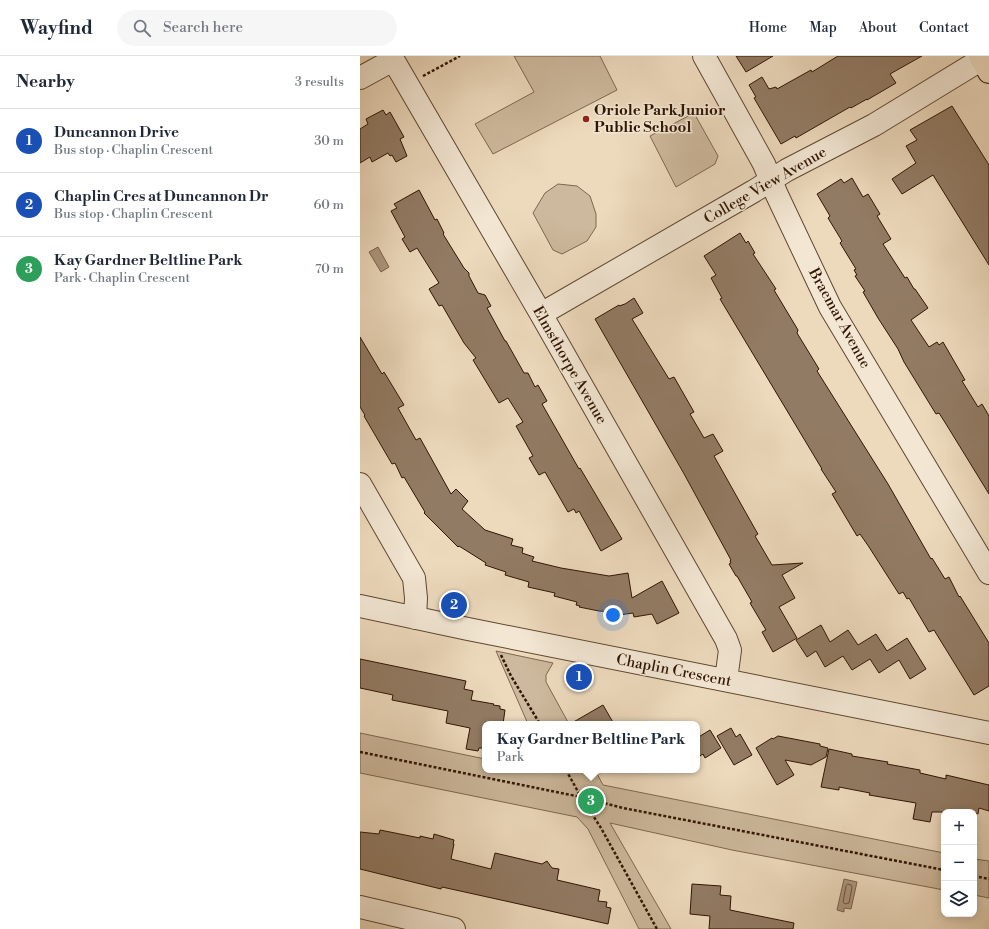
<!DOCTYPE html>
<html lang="en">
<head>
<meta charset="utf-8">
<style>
  body { margin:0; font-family:"Libre Bodoni",serif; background:#f6f6f7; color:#1f2937 }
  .controls { position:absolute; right:12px; bottom:12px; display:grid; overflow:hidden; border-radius:8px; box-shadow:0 2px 10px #0003 }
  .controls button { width:36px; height:36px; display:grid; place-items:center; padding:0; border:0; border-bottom:1px solid #e0e1e3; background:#fff; color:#1f2937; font:20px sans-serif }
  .you { position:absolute; left:253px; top:559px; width:14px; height:14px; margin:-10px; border:3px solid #fff; border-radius:50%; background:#1a73e8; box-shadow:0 0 0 6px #1a73e833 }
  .badge { display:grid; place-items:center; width:26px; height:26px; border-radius:50%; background:#8f2418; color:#fff; font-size:13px; font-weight:700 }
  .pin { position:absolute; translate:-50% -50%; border:2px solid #fff; box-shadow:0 1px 4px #0006 }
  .popup { position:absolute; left:122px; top:665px; width:218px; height:52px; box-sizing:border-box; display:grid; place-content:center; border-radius:8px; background:#fff; filter:drop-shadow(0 1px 3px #0005); font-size:13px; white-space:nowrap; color:#747a83 }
  .popup b { font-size:15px; color:#1f2937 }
  .popup::after { content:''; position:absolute; left:50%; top:100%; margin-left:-8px; border:8px solid transparent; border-top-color:#fff }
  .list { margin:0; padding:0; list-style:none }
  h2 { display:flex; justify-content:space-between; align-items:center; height:52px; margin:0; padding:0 16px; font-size:17px }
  h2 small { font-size:13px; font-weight:400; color:#747a83 }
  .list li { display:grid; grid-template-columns:26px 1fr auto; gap:12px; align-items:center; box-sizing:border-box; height:64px; padding:0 16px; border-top:1px solid #e0e1e3 }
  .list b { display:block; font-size:15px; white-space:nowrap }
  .list p { margin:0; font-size:13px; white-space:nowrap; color:#747a83 }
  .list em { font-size:13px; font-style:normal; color:#747a83 }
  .icon { flex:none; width:22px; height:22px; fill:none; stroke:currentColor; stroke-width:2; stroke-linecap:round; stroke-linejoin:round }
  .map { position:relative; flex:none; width:629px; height:873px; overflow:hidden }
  header { display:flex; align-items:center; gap:24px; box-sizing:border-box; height:56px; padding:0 20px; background:#fff; border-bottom:1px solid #e0e1e3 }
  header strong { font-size:19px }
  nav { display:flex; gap:22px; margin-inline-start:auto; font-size:14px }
  .search { width:280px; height:36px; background:#f6f6f7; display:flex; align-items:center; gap:10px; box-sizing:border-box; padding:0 14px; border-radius:22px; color:#747a83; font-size:15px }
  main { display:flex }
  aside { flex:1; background:#fff }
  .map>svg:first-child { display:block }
  .green { fill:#cdb99d; stroke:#7e6750 }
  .water { fill:#ad977e; stroke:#7b634d }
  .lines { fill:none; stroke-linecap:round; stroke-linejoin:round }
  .shore { stroke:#6e5640; stroke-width:1 }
  .building { fill:#927b64; stroke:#301503 }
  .minor-casing { stroke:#5f4632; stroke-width:24 }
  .major-casing { stroke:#301503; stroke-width:24 }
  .path { stroke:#301503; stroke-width:2.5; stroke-dasharray:3 2; stroke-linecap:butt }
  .minor { stroke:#f3e7d4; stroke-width:22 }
  .major { stroke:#eddabd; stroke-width:22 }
  .poi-dot { fill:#8f2418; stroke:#f3e7d4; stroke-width:1.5 }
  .labels { text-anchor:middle; stroke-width:3; stroke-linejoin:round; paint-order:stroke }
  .poi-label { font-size:15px; font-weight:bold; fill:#301503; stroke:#f3e7d4; text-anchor:start }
  .street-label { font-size:15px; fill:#301503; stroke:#f3e7d4 }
</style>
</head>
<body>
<header>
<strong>Wayfind</strong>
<div class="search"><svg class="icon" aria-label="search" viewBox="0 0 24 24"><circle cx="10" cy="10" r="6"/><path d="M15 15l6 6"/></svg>Search here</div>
<nav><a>Home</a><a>Map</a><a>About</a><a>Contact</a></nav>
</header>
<main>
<aside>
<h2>Nearby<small>3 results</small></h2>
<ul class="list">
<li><span class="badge" style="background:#1a4fb4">1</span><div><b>Duncannon Drive</b><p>Bus stop · Chaplin Crescent</p></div><em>30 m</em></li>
<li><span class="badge" style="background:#1a4fb4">2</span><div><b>Chaplin Cres at Duncannon Dr</b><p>Bus stop · Chaplin Crescent</p></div><em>60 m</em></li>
<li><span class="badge" style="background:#2e9e5b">3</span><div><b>Kay Gardner Beltline Park</b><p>Park · Chaplin Crescent</p></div><em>70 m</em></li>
</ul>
</aside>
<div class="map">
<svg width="629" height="873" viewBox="0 0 629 873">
  <rect width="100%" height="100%" fill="#eddabd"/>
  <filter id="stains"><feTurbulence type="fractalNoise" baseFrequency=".005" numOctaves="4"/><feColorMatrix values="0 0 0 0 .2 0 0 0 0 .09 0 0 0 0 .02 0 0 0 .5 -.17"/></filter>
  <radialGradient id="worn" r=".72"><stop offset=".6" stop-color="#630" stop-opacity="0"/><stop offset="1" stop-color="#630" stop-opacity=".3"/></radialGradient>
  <path class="green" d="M154,0H240L257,34L133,98L115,68L174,36Z
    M334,57L358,100L355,108L316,131L290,80Z
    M198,128L217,130L230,140L236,158V171L227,185L202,198L193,194L173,157L185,137Z
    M136,595L193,607L186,619V626L209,668H168Z
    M0,677L125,703V714H179L190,716L189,714H235L243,729L584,797V834L372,794L250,767L311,873H279L228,773L217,761L0,717Z
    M614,803L629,805V842L614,839Z"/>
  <path class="water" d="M18,191L29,211L21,216L9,196Z
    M484,823L497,826L491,853L484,852V856L477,854Z"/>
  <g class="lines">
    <path class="shore" d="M488,828L491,829L492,831L489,847L485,848L483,846L486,830Z"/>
  </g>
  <path class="building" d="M376,0H413L386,16Z
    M478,0H562L530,18L536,27L507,44V43L491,52L490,51L436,82L435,80L421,88L394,42L396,41L389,29L402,21L409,33L416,31L417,33L451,14L452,16Z
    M592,50L629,109V209L573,119L542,138L532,123L556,107L546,90L557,84L550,74Z
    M23,54L26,59L30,56L44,81L40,83L47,100L36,106L32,99L30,100L28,97L12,106L10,101L0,107V73L8,68L6,63Z
    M492,122L503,141L508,138L520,158L517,160L531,183L523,188L545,222L547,221L554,233H555L568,252L551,264L569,291L577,286L579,289L583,286L605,324L602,325L618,351L622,348L629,360V438L586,368L579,357L576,358L544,306L538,293L518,262L503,236L505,235L495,220L497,219L494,214L496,213L480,187L482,185L468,162L470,160L457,138L481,123L484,127Z
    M59,134L75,164L77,163L84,177L83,178L104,212L109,217V220L118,237L125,239L131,250L127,252L145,285H146L164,317H168L175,331L178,329L187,345L182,348L219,413L220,412L262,483L241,495L219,455L216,457L214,453L208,456L185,416L179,419L169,402L173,400L156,370L163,366L148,342L139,347L113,304L116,302L104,287L82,249L79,250L69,233L79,227L57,192L50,196L42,183L45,181L31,155L37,152L34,148Z
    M380,177L386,187L388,185L395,197L393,198L416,233L414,234L438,274L437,277L459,313L457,315L528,428L571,503L572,502L585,523L589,521L599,541L600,540L629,587V630L614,639L574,574L569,576L549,542L547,543L543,536L539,538L509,491L500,478L497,480L475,443L472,438L476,436L461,413H462L360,243L362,242L351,222L356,219L344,200Z
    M274,242L283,257L272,263L309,323L314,321L334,356L330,358L344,382L353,378L363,395L354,400L395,473L398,478L395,480L412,509L443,507L422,519L435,542L419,551L437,582L413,596L402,576L406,574L390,547L392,546L377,520H376L369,508L371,507L370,505L371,504L323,416L235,263L259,249V250L265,248Z
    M0,281L22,318L24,316L44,349L38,352L56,384L60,382L91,438L96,433L108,445L102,453L125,474L153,483L151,489L163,492L162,497L174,501L172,505L201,512L249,520L268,517L272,542L302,525L319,557L297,568L292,558L274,561L273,557L259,559L256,556L239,555L219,551L220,550L216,549L217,546L194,540L195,537L168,531L169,526L145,519L146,516L125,509L126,507L99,490L98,491L64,457L65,456L44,421L42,422L35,407L32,408L4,360L5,359L0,351Z
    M461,569L470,586L488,574L498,589L516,578L527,595L547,582L566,613L550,623L539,604L519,617L510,603L492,614L483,600L465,611L456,595L447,601L436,584Z
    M0,603L106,625L104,633L113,635L111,644L134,648L133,649L140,650V653L145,654L143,668H125V692H119L118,695L106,693L110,672L86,667L88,655L32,644L33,639L0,632Z
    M243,649L254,668H210Z
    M371,672L376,681L380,678L392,699L374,709L357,680Z
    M350,674L361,692L345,702L343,698L337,702V682Z
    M418,680L460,688V690L468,692L466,701L451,709L425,704L434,719L417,729L396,692L412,682L413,683Z
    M469,693L492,698V700L528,706L527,708L560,714V717L586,723V719L629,729V755L619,752L618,758L614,757V756L596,754L595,756H572L570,766L553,763L556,747L509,739L510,737L479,731V734L461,731Z
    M20,774L60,782V780L73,783L74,778L94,784L93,788H94L91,803L131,813L135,797L182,808L187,805L192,812L199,813L197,824L240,834L238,845L247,846L246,851L251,852L248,868L159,848L82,831L81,833L0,813V776L19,778Z
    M332,828L361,830L360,839L371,840L370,854L434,867L433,873H349L350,860L330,858Z"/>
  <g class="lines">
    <defs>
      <path id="minor" d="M31,0L181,258L366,583L370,594L366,624
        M344,0L404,108L417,139L470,251L629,517
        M0,22L33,4
        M181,258L394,135L427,114L514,69L627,0
        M0,428L54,522L56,542L55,562
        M0,550L108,573L629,677
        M0,851L94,873"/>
      <path id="major" d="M620,0L629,16"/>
    </defs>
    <use href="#minor" class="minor-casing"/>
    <use href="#major" class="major-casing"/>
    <path class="path" d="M63,20L100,0
      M141,599L151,620L180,668
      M0,696L221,741L263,752L584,814
      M206,714L221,741L241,772L297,873
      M614,820L629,823"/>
    <use href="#minor" class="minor"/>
    <use href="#major" class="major"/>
  </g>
  <circle class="poi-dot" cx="226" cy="63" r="4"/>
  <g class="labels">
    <g class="poi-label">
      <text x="234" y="59">Oriole Park Junior<tspan x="234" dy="17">Public School</tspan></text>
    </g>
    <g class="street-label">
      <text transform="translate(405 129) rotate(-30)" y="5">College View Avenue</text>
      <text transform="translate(480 262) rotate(61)" y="5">Braemar Avenue</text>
      <text transform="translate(210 309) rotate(60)" y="5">Elmsthorpe Avenue</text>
      <text transform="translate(314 614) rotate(11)" y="5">Chaplin Crescent</text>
    </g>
  </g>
  <rect width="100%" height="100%" filter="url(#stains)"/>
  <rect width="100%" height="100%" fill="url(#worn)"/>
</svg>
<div class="controls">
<button>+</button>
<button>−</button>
<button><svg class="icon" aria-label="layers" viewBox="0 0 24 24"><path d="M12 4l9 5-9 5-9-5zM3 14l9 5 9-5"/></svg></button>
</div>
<div class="you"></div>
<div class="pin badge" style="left:219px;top:621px;background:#1a4fb4">1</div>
<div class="pin badge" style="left:94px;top:549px;background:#1a4fb4">2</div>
<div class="pin badge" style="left:231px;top:745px;background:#2e9e5b">3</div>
<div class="popup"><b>Kay Gardner Beltline Park</b>Park</div>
</div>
</main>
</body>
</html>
